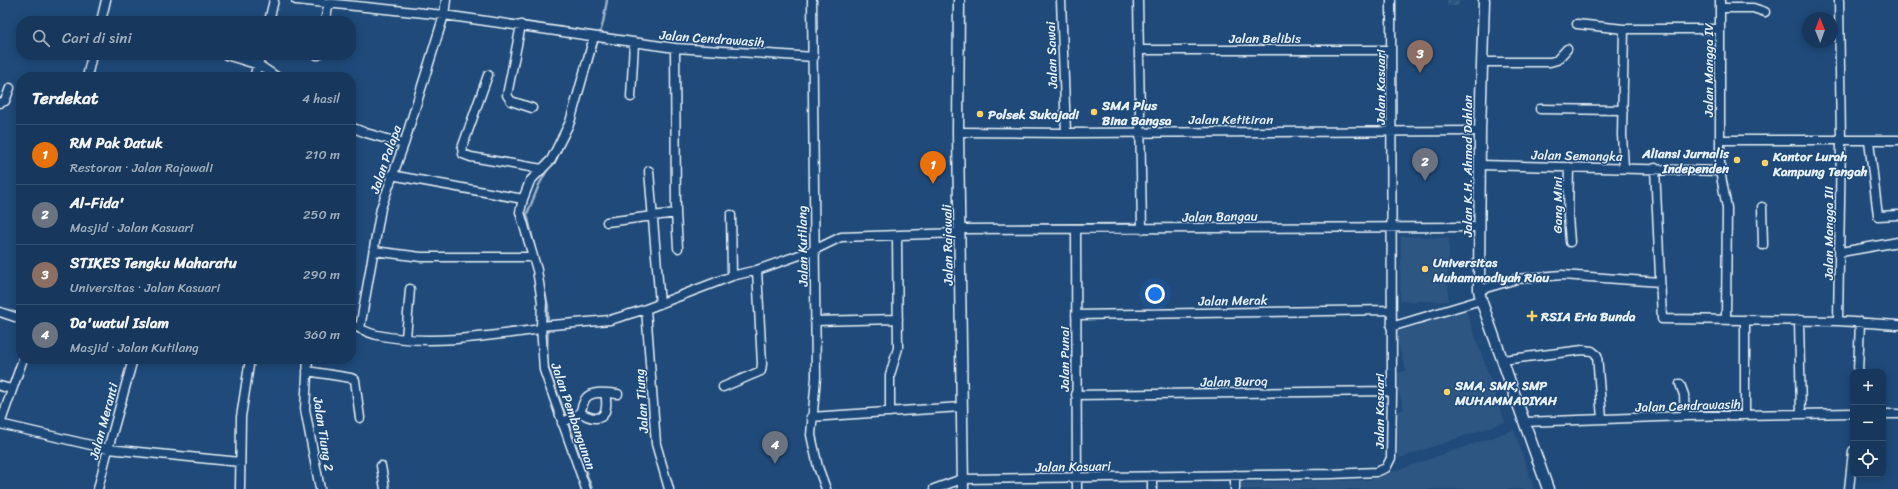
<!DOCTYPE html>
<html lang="id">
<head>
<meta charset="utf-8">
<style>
  body { margin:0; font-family:Sriracha,sans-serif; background:#203f62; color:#f1f3f6 }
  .controls { position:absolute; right:12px; bottom:12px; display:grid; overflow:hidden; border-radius:8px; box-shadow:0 2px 10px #0003 }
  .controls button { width:36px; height:36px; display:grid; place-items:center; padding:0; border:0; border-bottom:1px solid #365272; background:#17385c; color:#f1f3f6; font:20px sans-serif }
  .compass { position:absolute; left:1802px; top:12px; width:36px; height:36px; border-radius:50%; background:#17385c; box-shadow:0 2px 10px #0003; rotate:359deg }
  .you { position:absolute; left:1155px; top:294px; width:14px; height:14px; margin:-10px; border:3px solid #fff; border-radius:50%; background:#1a73e8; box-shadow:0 0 0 6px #1a73e833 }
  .badge { display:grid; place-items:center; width:26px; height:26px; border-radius:50%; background:#95b2f1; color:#fff; font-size:13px; font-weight:700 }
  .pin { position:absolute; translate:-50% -33px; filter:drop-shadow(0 1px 2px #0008) }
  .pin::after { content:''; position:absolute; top:21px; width:14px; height:12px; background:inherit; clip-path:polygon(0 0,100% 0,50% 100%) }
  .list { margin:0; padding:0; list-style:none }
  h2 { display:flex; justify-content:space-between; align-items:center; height:52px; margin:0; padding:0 16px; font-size:17px }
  h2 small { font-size:13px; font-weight:400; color:#9eacbb }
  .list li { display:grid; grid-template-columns:26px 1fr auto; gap:12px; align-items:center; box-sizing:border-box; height:60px; padding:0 16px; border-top:1px solid #365272 }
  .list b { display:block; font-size:15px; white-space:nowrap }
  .list p { margin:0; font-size:13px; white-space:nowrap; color:#9eacbb }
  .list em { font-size:13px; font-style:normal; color:#9eacbb }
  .icon { flex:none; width:22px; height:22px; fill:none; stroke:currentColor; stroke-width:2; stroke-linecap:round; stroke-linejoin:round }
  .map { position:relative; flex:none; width:1898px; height:489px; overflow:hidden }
  .search { position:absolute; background:#17385c; box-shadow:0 2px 10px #0003; left:16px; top:16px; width:340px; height:44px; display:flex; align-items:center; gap:10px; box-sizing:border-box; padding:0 14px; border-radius:16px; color:#9eacbb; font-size:15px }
  .panel { position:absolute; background:#17385c; box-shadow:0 2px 10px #0003; left:16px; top:72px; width:340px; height:292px; border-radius:16px }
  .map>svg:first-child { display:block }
  .built { fill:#2e5683 }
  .industrial { fill:url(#industrial-furrows) }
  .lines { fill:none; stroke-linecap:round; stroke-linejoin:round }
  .stream { stroke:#9ab0c7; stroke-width:2.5 }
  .minor-casing { stroke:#e8f1f8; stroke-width:11 }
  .major-casing { stroke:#e8f1f8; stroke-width:13 }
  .minor { stroke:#1f4a7a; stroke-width:8 }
  .major { stroke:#1f4a7a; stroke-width:10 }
  .poi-dot { fill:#ffd166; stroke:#1f4a7a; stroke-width:1.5 }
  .labels { text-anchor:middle; stroke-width:3; stroke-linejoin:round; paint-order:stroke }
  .street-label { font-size:13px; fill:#e8f1f8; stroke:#1f4a7a }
  .poi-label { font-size:13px; font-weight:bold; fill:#e8f1f8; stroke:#1f4a7a; text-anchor:start }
</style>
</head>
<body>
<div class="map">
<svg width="1898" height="489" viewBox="0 0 1898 489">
  <defs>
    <pattern id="industrial-furrows" width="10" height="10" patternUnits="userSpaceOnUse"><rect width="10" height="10" fill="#2e5683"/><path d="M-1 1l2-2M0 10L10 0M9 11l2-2" fill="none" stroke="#4c6f95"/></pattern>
  </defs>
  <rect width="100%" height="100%" fill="#1f4a7a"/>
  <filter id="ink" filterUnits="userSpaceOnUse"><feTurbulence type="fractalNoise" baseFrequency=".025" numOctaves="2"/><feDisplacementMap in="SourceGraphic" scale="8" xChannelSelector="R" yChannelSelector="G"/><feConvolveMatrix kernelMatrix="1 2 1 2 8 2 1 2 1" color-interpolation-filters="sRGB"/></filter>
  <g filter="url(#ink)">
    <path class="built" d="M1401,236L1449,238L1448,301H1400Z
      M1466,310L1505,422L1400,458L1390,429L1393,413L1404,409L1393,375L1406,370L1395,333Z
      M1514,430L1534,489H1238V483L1369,480Z"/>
    <path class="industrial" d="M1447,0H1459V6H1447Z"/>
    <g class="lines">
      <path class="stream" d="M590,66L603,23L607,0
        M550,165L539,185L527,214L548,306L547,364L592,489"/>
      <defs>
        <path id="minor" d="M296,0L444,15L675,48L814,57
          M812,0L816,377L811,435L818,467L826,489
          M1061,0L1066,133
          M1138,0L1142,229
          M1720,0V140
          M1720,8H1753L1765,12
          M101,21L106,0
          M269,21L274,0
          M325,21L329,3
          M1577,24L1624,29H1720
          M521,25L507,95L511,101L532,108
          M675,48L676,213L678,248
          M1139,50H1391
          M226,55L259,65L277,77
          M317,55H318
          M1482,62H1550L1557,60L1567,49
          M488,75L462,148L463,154L471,157L542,169
          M87,77L92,55
          M254,77L261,55
          M631,97L634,43
          M0,103L5,101L10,88
          M1540,109L1623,110
          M351,127L366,133L404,144
          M958,132L1066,133L1480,131
          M1869,141L1878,216L1898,215
          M1480,165L1720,171V140H1898
          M1569,167L1568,216L1570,242
          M1624,168L1622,135L1624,29
          M1655,168L1662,319L1838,321L1898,325
          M649,171L660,304
          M1720,171L1727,208L1726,320
          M391,175L523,199
          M1762,207L1763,245
          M731,215L732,276
          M607,222L676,213
          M960,229L1480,227
          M1076,230L1077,489
          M374,251L421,257H533
          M1841,252L1898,242
          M1479,290L1517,279L1562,275L1660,282
          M646,309L656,444L669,489
          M0,312L21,319
          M1076,315L1390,310
          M1745,320V415
          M1799,320L1801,414
          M815,321L898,319
          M1838,321L1841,141L1839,0
          M351,325C360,328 368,333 377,335C428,346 490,336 541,329
          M541,326L610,320L646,309L732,276L757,270L814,250L841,237L959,233
          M1391,327L1481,300
          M360,328L381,208L404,144L444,15L446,0
          M406,338L410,289
          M308,359L305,409L320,489
          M1502,360L1583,350L1592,351L1597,355L1602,419
          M307,371L351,378L355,380L360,418
          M1858,372L1860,322
          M1680,384L1684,395L1685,416
          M0,386L11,389
          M723,387L761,371L762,364L757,270
          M1076,395L1392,391
          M890,412V375L898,348L897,236
          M580,413C585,415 590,418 595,418C608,419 607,402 605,393
          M1883,414H1898
          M811,417L961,407
          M1524,422L1685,416L1853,413
          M562,423L580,413C582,408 583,402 586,398C592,390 609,393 618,394
          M0,424L108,449L240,462
          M0,424L23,359
          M381,466L385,489
          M1235,475V489
          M1152,476V489
          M98,489L108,449L133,359
          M240,489L241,417L250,359
          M586,489L544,370L541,326L542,302L537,270L520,212L523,199L530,181L551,160L570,122L594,37
          M934,489L962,479L1332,474L1376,472L1386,468L1391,458L1392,391L1391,0
          M1849,489L1853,451"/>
        <path id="major" d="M959,0L958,132L963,489
          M1484,0L1480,131L1479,290L1481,300L1548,489"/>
      </defs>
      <use href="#minor" class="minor-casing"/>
      <use href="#major" class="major-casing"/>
      <use href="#minor" class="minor"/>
      <use href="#major" class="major"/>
    </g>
  </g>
  <g class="poi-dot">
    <circle cx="1094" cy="112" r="4"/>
    <circle cx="980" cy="114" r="4"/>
    <circle cx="1737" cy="160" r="4"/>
    <circle cx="1765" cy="163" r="4"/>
    <circle cx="1425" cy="269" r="4"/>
    <path d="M1530 310h4v4h4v4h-4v4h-4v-4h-4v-4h4z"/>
    <circle cx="1447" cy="392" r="4"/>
  </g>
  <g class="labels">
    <g class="street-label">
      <text transform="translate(712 38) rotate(4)" y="5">Jalan Cendrawasih</text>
      <text x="1265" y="43">Jalan Belibis</text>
      <text transform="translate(1051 55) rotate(-92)" y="5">Jalan Sawai</text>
      <text transform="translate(1708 70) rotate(-90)" y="5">Jalan Mangga IV</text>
      <text transform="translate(1380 87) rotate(-90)" y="5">Jalan Kasuari</text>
      <text x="1231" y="124">Jalan Ketitiran</text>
      <text transform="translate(1577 155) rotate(1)" y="5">Jalan Semangka</text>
      <text transform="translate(385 159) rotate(-71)" y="5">Jalan Palapa</text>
      <text transform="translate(1467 166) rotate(-90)" y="5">Jalan K.H. Ahmad Dahlan</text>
      <text transform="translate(1557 205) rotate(-90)" y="5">Gang Mini</text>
      <text transform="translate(1220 216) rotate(-1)" y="5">Jalan Bangau</text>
      <text transform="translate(1828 233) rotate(-90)" y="5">Jalan Mangga III</text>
      <text transform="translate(947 245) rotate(-91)" y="5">Jalan Rajawali</text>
      <text transform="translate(802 246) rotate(-91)" y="5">Jalan Kutilang</text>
      <text transform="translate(1233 300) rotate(-1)" y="5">Jalan Merak</text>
      <text transform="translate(1064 359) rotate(-90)" y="5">Jalan Punai</text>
      <text transform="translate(1234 381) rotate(-1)" y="5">Jalan Buroq</text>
      <text transform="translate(641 401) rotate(-94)" y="5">Jalan Tiung</text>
      <text transform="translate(1688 405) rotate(-2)" y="5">Jalan Cendrawasih</text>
      <text transform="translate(1379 411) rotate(-90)" y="5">Jalan Kasuari</text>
      <text transform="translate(574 416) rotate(71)" y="5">Jalan Pembangunan</text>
      <text transform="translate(103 421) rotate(-75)" y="5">Jalan Meranti</text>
      <text transform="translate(324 434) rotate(81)" y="5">Jalan Tiung 2</text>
      <text transform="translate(1073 466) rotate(-1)" y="5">Jalan Kasuari</text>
    </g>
    <g class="poi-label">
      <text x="1102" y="110">SMA Plus<tspan x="1102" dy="15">Bina Bangsa</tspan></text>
      <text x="988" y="119">Polsek Sukajadi</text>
      <text x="1729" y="158" text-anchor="end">Aliansi Jurnalis<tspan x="1729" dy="15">Independen</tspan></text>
      <text x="1773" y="161">Kantor Lurah<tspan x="1773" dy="15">Kampung Tengah</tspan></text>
      <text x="1433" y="267">Universitas<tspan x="1433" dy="15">Muhammadiyah Riau</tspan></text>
      <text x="1541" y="321">RSIA Eria Bunda</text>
      <text x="1455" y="390">SMA, SMK, SMP<tspan x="1455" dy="15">MUHAMMADIYAH</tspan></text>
    </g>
  </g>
</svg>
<div class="controls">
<button>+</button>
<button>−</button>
<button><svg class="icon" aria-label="locate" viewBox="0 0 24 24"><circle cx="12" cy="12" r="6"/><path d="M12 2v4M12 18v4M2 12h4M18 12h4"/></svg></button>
</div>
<svg class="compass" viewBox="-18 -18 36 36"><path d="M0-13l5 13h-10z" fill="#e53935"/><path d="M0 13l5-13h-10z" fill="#9eacbb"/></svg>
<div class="you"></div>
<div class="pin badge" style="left:933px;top:184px;background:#e8710a">1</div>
<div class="pin badge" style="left:1425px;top:181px;background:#6b7280">2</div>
<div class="pin badge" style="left:1420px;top:73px;background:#8d6e63">3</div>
<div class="pin badge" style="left:775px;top:464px;background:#6b7280">4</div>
<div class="search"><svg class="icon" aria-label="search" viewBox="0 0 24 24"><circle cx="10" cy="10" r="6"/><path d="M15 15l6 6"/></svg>Cari di sini</div>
<section class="panel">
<h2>Terdekat<small>4 hasil</small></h2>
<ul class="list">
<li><span class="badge" style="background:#e8710a">1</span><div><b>RM Pak Datuk</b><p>Restoran · Jalan Rajawali</p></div><em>210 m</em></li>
<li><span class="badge" style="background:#6b7280">2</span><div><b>Al-Fida'</b><p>Masjid · Jalan Kasuari</p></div><em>250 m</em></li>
<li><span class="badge" style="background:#8d6e63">3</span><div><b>STIKES Tengku Maharatu</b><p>Universitas · Jalan Kasuari</p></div><em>290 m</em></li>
<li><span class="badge" style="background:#6b7280">4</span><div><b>Da'watul Islam</b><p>Masjid · Jalan Kutilang</p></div><em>360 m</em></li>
</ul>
</section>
</div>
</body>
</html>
